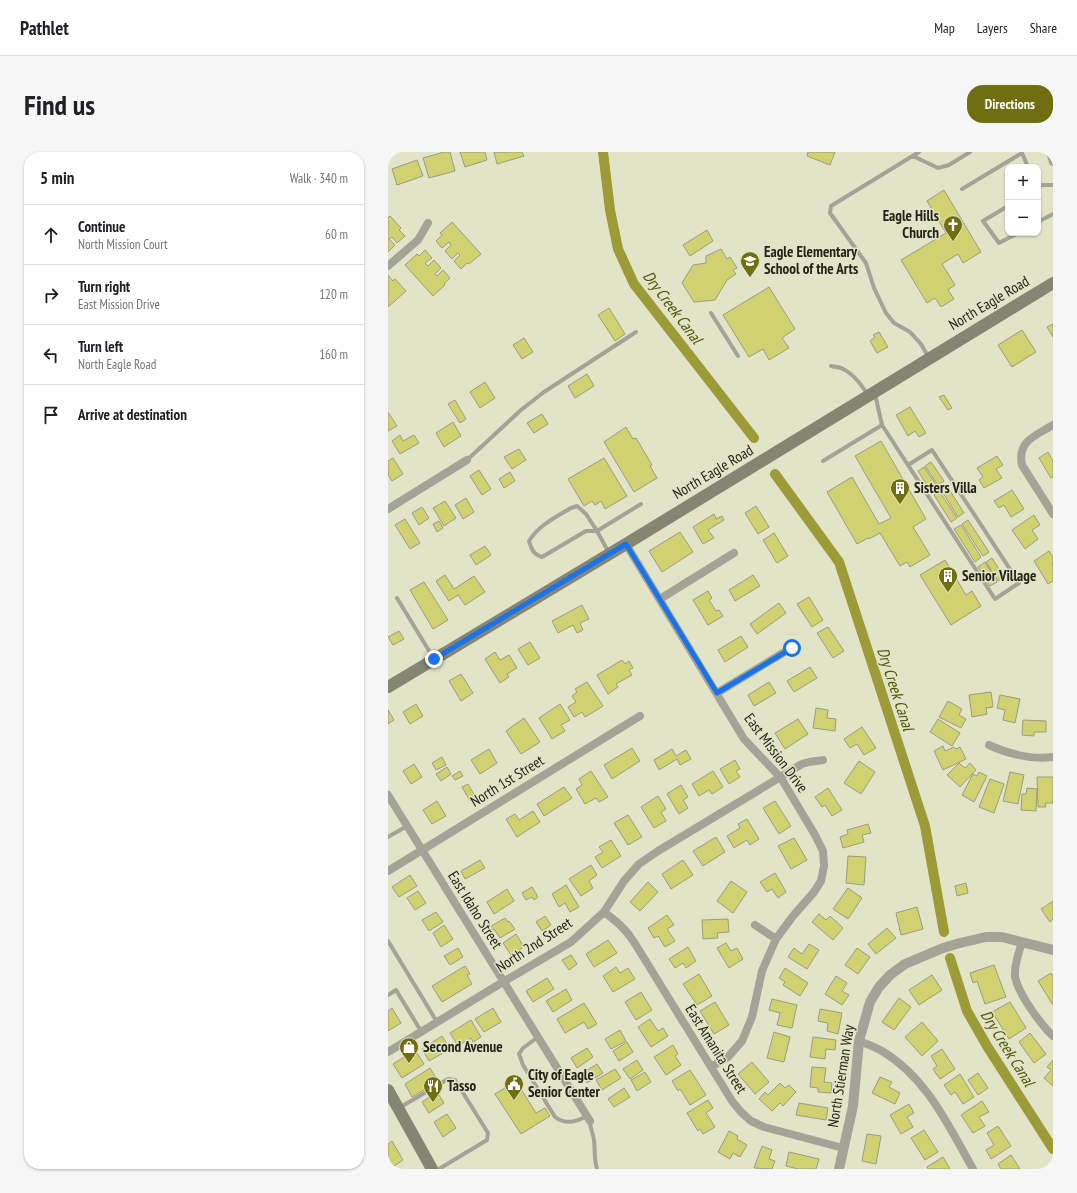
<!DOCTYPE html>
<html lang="en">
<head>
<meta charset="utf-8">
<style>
  body { margin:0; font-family:"PT Sans Narrow",sans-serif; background:#f6f6f6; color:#202124 }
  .controls { position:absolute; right:12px; top:12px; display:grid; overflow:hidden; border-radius:8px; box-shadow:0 1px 3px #0004 }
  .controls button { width:36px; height:36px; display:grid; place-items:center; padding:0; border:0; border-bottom:1px solid #e0e0e0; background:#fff; color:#202124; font:20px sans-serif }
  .stop { position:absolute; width:12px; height:12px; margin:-9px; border:3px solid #1a73e8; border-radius:50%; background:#fff }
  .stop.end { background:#1a73e8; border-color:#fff; box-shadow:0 1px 4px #0008 }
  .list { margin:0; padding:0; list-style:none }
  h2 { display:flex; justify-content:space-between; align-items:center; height:52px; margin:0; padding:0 16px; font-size:17px }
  h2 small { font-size:13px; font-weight:400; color:#757577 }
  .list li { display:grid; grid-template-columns:26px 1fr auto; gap:12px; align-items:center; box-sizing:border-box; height:60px; padding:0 16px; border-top:1px solid #e0e0e0 }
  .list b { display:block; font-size:15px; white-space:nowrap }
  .list p { margin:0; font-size:13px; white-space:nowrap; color:#757577 }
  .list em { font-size:13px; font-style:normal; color:#757577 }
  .icon { flex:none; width:22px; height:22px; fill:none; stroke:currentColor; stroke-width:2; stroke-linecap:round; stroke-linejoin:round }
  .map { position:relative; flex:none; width:665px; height:1017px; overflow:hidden; border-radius:16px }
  header { display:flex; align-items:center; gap:24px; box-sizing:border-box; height:56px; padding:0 20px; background:#fff; border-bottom:1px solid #e0e0e0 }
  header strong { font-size:19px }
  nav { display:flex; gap:22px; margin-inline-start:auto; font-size:14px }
  .intro { display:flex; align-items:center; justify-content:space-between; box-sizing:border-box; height:96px; padding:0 24px }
  h1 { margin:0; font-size:28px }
  .button { padding:10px 18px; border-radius:16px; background:#6f6e10; color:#fff; font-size:14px; font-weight:700 }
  main { display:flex; gap:24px; padding:0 24px }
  aside { flex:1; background:#fff; border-radius:16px; box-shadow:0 1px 3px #0004 }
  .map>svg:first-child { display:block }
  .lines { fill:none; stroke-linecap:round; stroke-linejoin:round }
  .canal { stroke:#9b9b38; stroke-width:10 }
  .building { fill:#d0d271; stroke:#9b9c82 }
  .service { stroke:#a3a397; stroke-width:4 }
  .minor { stroke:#a3a397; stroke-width:8 }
  .tertiary { stroke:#a3a397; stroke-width:10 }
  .secondary { stroke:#858574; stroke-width:12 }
  .route { stroke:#1a73e8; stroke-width:5 }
  .labels { text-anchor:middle; stroke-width:3; stroke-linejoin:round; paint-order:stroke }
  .poi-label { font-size:15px; font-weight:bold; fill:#232319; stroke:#e2e4c7; text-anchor:start }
  .street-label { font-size:15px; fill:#232319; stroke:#e2e4c7 }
  .water-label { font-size:16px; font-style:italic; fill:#545407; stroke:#e2e4c7 }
</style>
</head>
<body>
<header>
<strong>Pathlet</strong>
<nav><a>Map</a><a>Layers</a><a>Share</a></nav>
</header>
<div class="intro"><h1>Find us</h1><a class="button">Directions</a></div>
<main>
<aside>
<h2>5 min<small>Walk · 340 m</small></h2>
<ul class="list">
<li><svg class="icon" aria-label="ahead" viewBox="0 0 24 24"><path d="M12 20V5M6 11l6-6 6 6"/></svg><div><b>Continue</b><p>North Mission Court</p></div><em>60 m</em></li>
<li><svg class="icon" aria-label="right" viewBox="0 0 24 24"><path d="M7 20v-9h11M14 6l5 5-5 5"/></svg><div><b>Turn right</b><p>East Mission Drive</p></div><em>120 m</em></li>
<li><svg class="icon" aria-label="left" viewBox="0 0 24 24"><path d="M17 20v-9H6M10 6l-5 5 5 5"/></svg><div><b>Turn left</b><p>North Eagle Road</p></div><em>160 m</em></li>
<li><svg class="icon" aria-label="arrive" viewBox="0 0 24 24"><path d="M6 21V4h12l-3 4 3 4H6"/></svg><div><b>Arrive at destination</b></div></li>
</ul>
</aside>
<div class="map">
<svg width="665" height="1017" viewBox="0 0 665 1017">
  <rect width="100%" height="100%" fill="#e2e4c7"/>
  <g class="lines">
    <path class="canal" d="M215,0L222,58L230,97L246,132L366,286
      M387,322L451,410L537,674L556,780
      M562,806L579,859L599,894L665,997"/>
  </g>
  <path class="building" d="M56,0H62L67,19L41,26L35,6Z
    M72,0H97L99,8L77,15Z
    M106,0H134L136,4L109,12Z
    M420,0H447L442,13L419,4Z
    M29,8L35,24L9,33L4,17Z
    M556,38L593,100L575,111L570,102L554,112L567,133L560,138L566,147L553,155L547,146L539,151L513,108L558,81L539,49Z
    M2,64L13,76L11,78L17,84L9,91L4,85L1,87L7,93L0,100V66Z
    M64,70L93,102L81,112L79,111L73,117L66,109L72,103L70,101L64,107L57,99L63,93L61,90L54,96L48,89L54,83L52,81Z
    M319,78L325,89L302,104L295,93Z
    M333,97L339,107L342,105L349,116L345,118L348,122L339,128L327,148L306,150L294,131L305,113L318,111V104Z
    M37,98L44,106L37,111L40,114L46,108L53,116L47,122L49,124L55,118L62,126L56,132L57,133L45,144L17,113L29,102L31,104Z
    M0,123L5,129L7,127L18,139L0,155Z
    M381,135L407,177L394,186L401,196L381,208L375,197L361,205L335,163Z
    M221,156L237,182L227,189L210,163Z
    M665,172V185L659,175Z
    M634,178L648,200L624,215L610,193Z
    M491,180L500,195L489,201L482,189L487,185L485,183Z
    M136,186L145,200L134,207L125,193Z
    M199,222L206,234L187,246L180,234Z
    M97,230L107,246L92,256L82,240Z
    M556,243L564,256L560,258L551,245Z
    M67,248L78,267L72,271L60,252Z
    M522,255L538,281L531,285L527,279L520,284L508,263Z
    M0,260L9,274L0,279Z
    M154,262L160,272L146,281L139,271Z
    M65,270L73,284L56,295L48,281Z
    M238,275L245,287L248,286L264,313L262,314L269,326L246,340L216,290Z
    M12,283L15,289L26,283L31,291L12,302L4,289Z
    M493,289L538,367L525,375L542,403L522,415L519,410L512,414L492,381L481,387L480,386L469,392L439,340L464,325L491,372L503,366L467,304Z
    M131,297L138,308L124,317L116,305Z
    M660,300L665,309V325L663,326L651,306Z
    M609,304L615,313L608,317L614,326L596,336L591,328L595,325L589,316Z
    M5,306L15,322L4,329L0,323V309Z
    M216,306L239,344L217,357L213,349L207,353L204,349L196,354L180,327Z
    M543,310L556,329L550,333L537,314Z
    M536,315L549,334L542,338L530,319Z
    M91,318L103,337L94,343L82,324Z
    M122,320L127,329L116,336L111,327Z
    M559,334L576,361L570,365L553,338Z
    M624,338L636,357L623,365L616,353L611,356L606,349Z
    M551,339L569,366L563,370L546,343Z
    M78,346L86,360L75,367L67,353Z
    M57,349L68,366L56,374L45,356Z
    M368,354L381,375L370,382L357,361Z
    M34,355L41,366L31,373L24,361Z
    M326,362L328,367L334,364L336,368L320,378L326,386L315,392L305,375Z
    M646,363L652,373L644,378L650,387L637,397L624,378Z
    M17,367L32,391L22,397L7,373Z
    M580,368L601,400L595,404L574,372Z
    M51,369L55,376L49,380L45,372Z
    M573,373L593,405L587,410L566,377Z
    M292,380L305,400L274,420L261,399Z
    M386,381L400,404L389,411L375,388Z
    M97,394L103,403L88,413L82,403Z
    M661,399L665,405V411L664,412L665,414V429L660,432L646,409Z
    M604,406L616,425L610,429L598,410Z
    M557,408L578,443L584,439L593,454L563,473L532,423Z
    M597,410L609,430L602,434L590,415Z
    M57,423L66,437L86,424L97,440L77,453L70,443L61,449L48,429Z
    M365,423L372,434L347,449L341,438Z
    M36,430L60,468L45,477L22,438Z
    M320,439L324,446L321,448L328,459L331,458L335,464L320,473L305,448Z
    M421,445L435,468L424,475L409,452Z
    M391,451L398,461L369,482L362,472Z
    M194,453L201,467L192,471L195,478L189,481L185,473L170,481L164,469Z
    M440,475L456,499L445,506L429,481Z
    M11,479L16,487L5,493L0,485Z
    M353,484L360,495L337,510L330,498Z
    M142,490L152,506L140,513L130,497Z
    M107,500L112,508L121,503L129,516L119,522L121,525L112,531L97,507Z
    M234,508L237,512L241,509L245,516L241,518L244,523L228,532L230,535L220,542L209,523Z
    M422,515L429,526L406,540L399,529Z
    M73,522L85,541L73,549L61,529Z
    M199,530L215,554L197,565L194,560L186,565L180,555L188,550L184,544L189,540L187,537Z
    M381,530L388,541L366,554L360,543Z
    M603,540L605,555L598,556L599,562L584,565L581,543Z
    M612,543L632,547L627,571L615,568L617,558L609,556Z
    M560,549L574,557L571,563L578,567L573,576L551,565Z
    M28,552L35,564L22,572L15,560Z
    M172,552L182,568L173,573L177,579L164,587L151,566Z
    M428,556L440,558L439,566L448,567L447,579L425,576Z
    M0,558L6,568L0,572Z
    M136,566L152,590L133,602L118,579Z
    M410,567L420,582L397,597L387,581Z
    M550,567L572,581L564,594L542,580Z
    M635,568L658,569V580H646V584L634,583Z
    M474,575L488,596L476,603L469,592L462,596L456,587Z
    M555,594L557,599L566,595L568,597L572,595L578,607L555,618L546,599Z
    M244,596L252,609L224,627L216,613Z
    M101,597L109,611L92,622L83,608Z
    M284,597L288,604L298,598L303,607L292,613L289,607L271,618L266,608Z
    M54,605L58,613L48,618L44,611Z
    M347,608L352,617L348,619L352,625L341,632L332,617Z
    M471,609L487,620L473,642L456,631Z
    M571,611L577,616L582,611L588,618L572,635L559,623Z
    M26,612L34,625L23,632L15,619Z
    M59,615L63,622L53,629L48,622Z
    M72,619L75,624L67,628L64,624Z
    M203,619L220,645L211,650L208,646L197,652L188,637L194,633L191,627Z
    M325,619L335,635L324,642L321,638L311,644L304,632Z
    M591,620L599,624L586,650L574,643L585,622L589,624Z
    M622,620L636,623L630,652L615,649Z
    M649,625H665V651H657L658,655H650Z
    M602,627L616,632L606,661L591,655Z
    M80,632L88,646L82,649L74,635Z
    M293,633L300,645L295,648L300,656L291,662L279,642Z
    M176,635L184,646L156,664L149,652Z
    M440,636L454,658L444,664L437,653L434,655L427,645Z
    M639,636L649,637L648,659L633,658L634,642H638Z
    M270,644L278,657L273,660L278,669L266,676L253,655Z
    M49,649L58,664L44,672L35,658Z
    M387,649L403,674L391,682L375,656Z
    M145,659L152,670L129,685L118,667L127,662L131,668Z
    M240,663L254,685L240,693L226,671Z
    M359,667L371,687L362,693L359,688L346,696L339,684L352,676L350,672Z
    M480,672L483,681L474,683L476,690L455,696L452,685L460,682L459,678Z
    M328,685L337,700L315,714L305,699Z
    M406,686L419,708L403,717L390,694Z
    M223,688L233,704L214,716L207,705L215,700L211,695Z
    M460,704L478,705L476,733L458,731Z
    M92,708L97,716L77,727L73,719Z
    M295,708L305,723L283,737L274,722Z
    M203,713L209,723L201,729L205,736L193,744L181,727Z
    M387,721L398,740L390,746L384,737L379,740L372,730Z
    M22,723L29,734L11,745L4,735Z
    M343,729L359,740L345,761L329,749Z
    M260,730L270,740L252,759L242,750Z
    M578,731L580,741L569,744L567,734Z
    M178,733L191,755L182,760L177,751L171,755L164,742Z
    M144,735L150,745L146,748L144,745L138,748L134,741Z
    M460,736L474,746L460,767L445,757Z
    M119,737L126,749L106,762L99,750Z
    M30,739L38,751L27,758L19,746Z
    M665,749V767L662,770L653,757Z
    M529,755L535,777L513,783L508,761Z
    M48,760L55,770L41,779L34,768Z
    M431,762L438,768L442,764L455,776L445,788L424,770Z
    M279,763L286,773L279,777L287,789L277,795L270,784L266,786L260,776Z
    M157,764L163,773L154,779L148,770Z
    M117,766L120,770L121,769L127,777L112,786L106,777L100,781L98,777Z
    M340,767L341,780L329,781L330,786L315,787L314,768Z
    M56,773L65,787L53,795L45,781Z
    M499,776L508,786L488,802L480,792Z
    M128,782L136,795L123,803L115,791Z
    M220,788L229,801L206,815L198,802Z
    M338,791L343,799L349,796L355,807L341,816L329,796Z
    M421,792L431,798L419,817L400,805L406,796L414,802Z
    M300,795L308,809L298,816L295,811L287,816L281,807Z
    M70,796L75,805L62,813L56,804Z
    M469,796L482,805L470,822L457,813Z
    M183,803L189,812L181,818L174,808Z
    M606,813L618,845L597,852L589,829L585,831L582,821Z
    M77,814L82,822L79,823L84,832L54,850L44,834Z
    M228,815L232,821L240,816L247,827L225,840L215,824Z
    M397,816L420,831L412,844L395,833L397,830L391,826Z
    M663,821L665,824V853L650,829Z
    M311,822L324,844L309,853L295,832Z
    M544,823L554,838L531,853L521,838Z
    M448,824L459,831L454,839L461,843L454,853L437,842Z
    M159,826L166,837L145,850L138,839Z
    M178,837L184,848L165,860L158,849Z
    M253,840L264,858L248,868L237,850Z
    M511,846L523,855L506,878L494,870Z
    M384,847L409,853L404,876L389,873L392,861L381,858Z
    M327,850L341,873L326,882L312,859Z
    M622,850L638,876L621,887L604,860Z
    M196,851L209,872L200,877L196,870L177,881L169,867Z
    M4,856L13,871L0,879V859Z
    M105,856L113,870L96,880L87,867Z
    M432,857L454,861L450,882L439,879L440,871L430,869Z
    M262,867L270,879L275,876L280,884L263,895L250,875Z
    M83,868L93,885L85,890L83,886L70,894L62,881Z
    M534,870L550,889L534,904L517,885Z
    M232,878L238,889L223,897L217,887Z
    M386,880L402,885L396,910L379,906Z
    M642,881L658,902L646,911L631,890Z
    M54,884L62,897L41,909L34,897Z
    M425,885L448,888L447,898L438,897L437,907L422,905Z
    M239,890L245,900L231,909L225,899Z
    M285,893L290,902L287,904L293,913L278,923L266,905Z
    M199,896L205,905L189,916L183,906Z
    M554,897L567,917L552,927L545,917L549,914L543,904Z
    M27,898L36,912L14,926L5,912Z
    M249,908L255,918L242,927L235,917Z
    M665,908V934L656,926L663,918L659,915Z
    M364,910L381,930L367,942L350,922Z
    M209,912L215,921L199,931L193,922Z
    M424,915L438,916L436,930L444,931L443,941L430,940V936L422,935Z
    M42,916L50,929L24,945L17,932Z
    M227,917L233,926L214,938L208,928Z
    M302,918L318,943L302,953L292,937L290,939L284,929Z
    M257,920L263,930L249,939L243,928Z
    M590,921L600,936L590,943L580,928Z
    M572,922L586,945L575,952L567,940L563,943L556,933Z
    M492,925L504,930L501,935L512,941L507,952L484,941Z
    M128,929L148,961L157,956L162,964L133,982L107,942Z
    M392,931L397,936L401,933L408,940L395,954L392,951L384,959L371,947L377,940L380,943Z
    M236,936L242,945L226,955L220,947Z
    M49,940L56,951L41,961L34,950Z
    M320,948L325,956L318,961L327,975L315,982L312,977L310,979L299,961Z
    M594,949L601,960L591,965L597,974L585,981L573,963Z
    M411,951L440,956L438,968L408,963Z
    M521,952L526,961L519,965L525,975L513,982L502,963Z
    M59,962L68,976L55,985L46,970Z
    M610,974L623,994L603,1007L598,998L606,993L599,981Z
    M536,978L550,1000L537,1008L523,986Z
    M341,979L350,984L349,987L359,993L352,1005L345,1001L342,1007L330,1000Z
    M479,982L493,984L488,1012L474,1009Z
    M4,989L15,1008L2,1017H0V992Z
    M374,994L384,998L381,1007L387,1009L384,1017L366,1016Z
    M401,1000L431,1007L428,1017H410L398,1014Z
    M623,1003L632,1017H613L610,1012Z
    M555,1005L562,1017H540L539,1015Z"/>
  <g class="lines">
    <path class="service" d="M531,0L443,54L442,61L478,111L486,136L498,161L506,171L522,180L533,192L541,206
      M525,4L550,16L561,13L582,0
      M650,33H665
      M574,37L634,1L640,15
      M620,54L595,69L611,91L630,81
      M650,70L665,62
      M323,161L350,204
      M443,214C447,215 452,215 455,217C466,222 474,234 480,243
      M487,242L494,273L607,447L631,431L544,298L520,313
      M79,308L133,258L156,240L248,180
      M435,309L494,273
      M221,401L209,379H198L154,405C145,402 144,398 141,389C151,373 168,365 183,356L189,354L198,362L209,379L253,352
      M9,446L46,507
      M0,685L19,674
      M0,789L49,870
      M0,843L8,838L33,879
      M150,885L135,896L131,902L135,913L167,965C178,973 188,970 199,964
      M11,956L60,927L67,928L100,981L99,988L51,1017
      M202,969C202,976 205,981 206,988C207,998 206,1007 209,1017"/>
    <path class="minor" d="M662,0L665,10
      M0,114L30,88L40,71
      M665,273C647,284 629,289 634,313L665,362
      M0,357L79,308
      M238,392L356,587L393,626L427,683L435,699L436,714L433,729L426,740L405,764L388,787L374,819L364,865L354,889L340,905L323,915
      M272,447L346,401
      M329,541L403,496
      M601,593C621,602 643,608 665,605
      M0,643L202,969
      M0,719L252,564
      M216,760C228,769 238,777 246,790L344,949L353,960L363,969L376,975L455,996
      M367,773L388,787
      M634,790C631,800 626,813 627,824C629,840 653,873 665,884
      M471,889C479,892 487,895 494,899C539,926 560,973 585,1017
      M0,900L115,830L183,790L216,760L236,729L251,712L270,699L414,612L421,610L435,608"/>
    <path class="tertiary" d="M451,1017L465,954L471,889L482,850L491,835L502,823L517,812L555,796L572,791L598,785H614L665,798"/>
    <path class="secondary" d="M0,535L238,392L665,131
      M0,938L44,1017"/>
  </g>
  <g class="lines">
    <path class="route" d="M46,507L238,392L329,541L404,496"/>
  </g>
  <defs>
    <symbol id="church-pin" viewBox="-11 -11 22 30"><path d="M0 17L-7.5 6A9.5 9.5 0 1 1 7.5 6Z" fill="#6f6e10" stroke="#e2e4c7"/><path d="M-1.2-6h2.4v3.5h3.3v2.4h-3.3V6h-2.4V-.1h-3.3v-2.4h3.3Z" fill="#fff"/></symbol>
    <symbol id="school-pin" viewBox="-11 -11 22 30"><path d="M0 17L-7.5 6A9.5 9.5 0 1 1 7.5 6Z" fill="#6f6e10" stroke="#e2e4c7"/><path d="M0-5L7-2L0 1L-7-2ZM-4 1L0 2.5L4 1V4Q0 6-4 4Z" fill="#fff"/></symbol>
    <symbol id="building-pin" viewBox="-11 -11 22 30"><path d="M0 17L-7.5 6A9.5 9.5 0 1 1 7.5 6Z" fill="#6f6e10" stroke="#e2e4c7"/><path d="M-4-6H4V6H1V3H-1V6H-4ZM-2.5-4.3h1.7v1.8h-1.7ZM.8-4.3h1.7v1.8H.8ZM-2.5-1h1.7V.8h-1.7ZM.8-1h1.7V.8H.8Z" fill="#fff"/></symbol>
    <symbol id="shop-pin" viewBox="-11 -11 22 30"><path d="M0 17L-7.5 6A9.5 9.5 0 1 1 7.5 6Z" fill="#6f6e10" stroke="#e2e4c7"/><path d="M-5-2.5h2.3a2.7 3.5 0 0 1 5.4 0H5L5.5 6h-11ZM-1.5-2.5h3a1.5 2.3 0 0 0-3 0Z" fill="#fff"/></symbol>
    <symbol id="civic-pin" viewBox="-11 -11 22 30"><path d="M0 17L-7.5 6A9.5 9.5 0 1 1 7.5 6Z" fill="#6f6e10" stroke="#e2e4c7"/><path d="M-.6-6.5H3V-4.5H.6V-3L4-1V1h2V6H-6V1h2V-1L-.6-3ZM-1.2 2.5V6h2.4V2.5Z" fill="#fff"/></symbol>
    <symbol id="restaurant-pin" viewBox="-11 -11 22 30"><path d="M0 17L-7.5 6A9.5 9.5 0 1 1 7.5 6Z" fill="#6f6e10" stroke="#e2e4c7"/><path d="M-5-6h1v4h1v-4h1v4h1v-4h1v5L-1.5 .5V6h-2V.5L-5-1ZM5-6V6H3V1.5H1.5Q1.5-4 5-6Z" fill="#fff"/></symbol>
  </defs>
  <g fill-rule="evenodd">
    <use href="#church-pin" x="554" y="62" width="22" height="30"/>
    <use href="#school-pin" x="351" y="98" width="22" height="30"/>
    <use href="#building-pin" x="501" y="325" width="22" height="30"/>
    <use href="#building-pin" x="549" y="413" width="22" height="30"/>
    <use href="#shop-pin" x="10" y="884" width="22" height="30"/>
    <use href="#civic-pin" x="115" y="921" width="22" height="30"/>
    <use href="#restaurant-pin" x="34" y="923" width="22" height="30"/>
  </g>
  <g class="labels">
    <g class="poi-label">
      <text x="551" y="69" text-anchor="end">Eagle Hills<tspan x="551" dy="17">Church</tspan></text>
      <text x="376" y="105">Eagle Elementary<tspan x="376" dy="17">School of the Arts</tspan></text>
      <text x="526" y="341">Sisters Villa</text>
      <text x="574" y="429">Senior Village</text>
      <text x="35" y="900">Second Avenue</text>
      <text x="140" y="928">City of Eagle<tspan x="140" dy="17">Senior Center</tspan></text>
      <text x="59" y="939">Tasso</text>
    </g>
    <g class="street-label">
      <text transform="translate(601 151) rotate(-31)" y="5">North Eagle Road</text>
      <text transform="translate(325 320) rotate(-31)" y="5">North Eagle Road</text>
      <text transform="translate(388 601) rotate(53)" y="5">East Mission Drive</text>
      <text transform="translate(119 629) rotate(-32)" y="5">North 1st Street</text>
      <text transform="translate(87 758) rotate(58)" y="5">East Idaho Street</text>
      <text transform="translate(146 793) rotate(-33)" y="5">North 2nd Street</text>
      <text transform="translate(328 897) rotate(58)" y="5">East Amanita Street</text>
      <text transform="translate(453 924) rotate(-81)" y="5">North Stierman Way</text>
    </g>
    <g class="water-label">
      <text transform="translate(285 155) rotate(53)" y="6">Dry Creek Canal</text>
      <text transform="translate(508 537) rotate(72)" y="6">Dry Creek Canal</text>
      <text transform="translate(620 896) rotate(58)" y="6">Dry Creek Canal</text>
    </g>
  </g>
</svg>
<div class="controls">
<button>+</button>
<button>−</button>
</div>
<div class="stop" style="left:404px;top:496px"></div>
<div class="stop end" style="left:46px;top:507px"></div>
</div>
</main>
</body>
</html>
